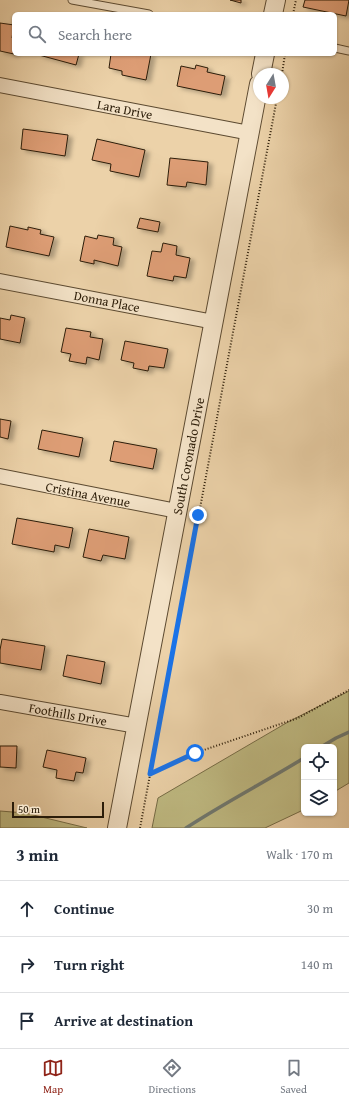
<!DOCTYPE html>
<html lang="en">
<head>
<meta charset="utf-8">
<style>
  body { margin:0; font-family:"Gentium Book Plus",serif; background:#f6f6f7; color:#1f2937 }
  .controls { position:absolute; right:12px; bottom:12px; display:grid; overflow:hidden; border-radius:6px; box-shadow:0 1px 3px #0004 }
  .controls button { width:36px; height:36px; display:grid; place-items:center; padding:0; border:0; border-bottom:1px solid #e0e1e3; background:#fff; color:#1f2937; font:20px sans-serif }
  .compass { position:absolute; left:253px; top:68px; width:36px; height:36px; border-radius:50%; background:#fff; box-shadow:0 1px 3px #0004; rotate:191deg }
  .scale { position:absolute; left:12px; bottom:10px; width:92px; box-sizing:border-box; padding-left:4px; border:2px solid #2c1d09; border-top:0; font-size:11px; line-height:14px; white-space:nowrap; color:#2c1d09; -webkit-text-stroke:3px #f3e2c7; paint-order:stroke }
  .stop { position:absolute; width:12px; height:12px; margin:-9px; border:3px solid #1a73e8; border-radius:50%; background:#fff }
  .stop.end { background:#1a73e8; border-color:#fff; box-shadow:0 1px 4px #0008 }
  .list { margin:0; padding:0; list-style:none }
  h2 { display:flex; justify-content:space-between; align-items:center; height:52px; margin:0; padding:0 16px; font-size:17px }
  h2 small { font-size:13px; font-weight:400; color:#747a83 }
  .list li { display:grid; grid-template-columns:26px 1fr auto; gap:12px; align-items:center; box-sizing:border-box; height:56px; padding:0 16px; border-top:1px solid #e0e1e3 }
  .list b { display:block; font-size:15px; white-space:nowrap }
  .list em { font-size:13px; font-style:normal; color:#747a83 }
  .icon { flex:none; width:22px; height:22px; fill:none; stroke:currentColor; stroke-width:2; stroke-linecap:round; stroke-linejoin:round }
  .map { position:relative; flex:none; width:349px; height:828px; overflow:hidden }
  .search { position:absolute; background:#fff; box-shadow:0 1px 3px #0004; left:12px; right:12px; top:12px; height:44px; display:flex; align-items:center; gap:10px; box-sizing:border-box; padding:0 14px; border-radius:6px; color:#747a83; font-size:15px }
  .sheet { height:220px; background:#fff }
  nav { display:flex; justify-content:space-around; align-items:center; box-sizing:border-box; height:56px; border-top:1px solid #e0e1e3; background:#fff; font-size:11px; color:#747a83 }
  nav a { display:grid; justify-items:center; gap:2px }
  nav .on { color:#8f2418 }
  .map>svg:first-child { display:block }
  .green { fill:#bfba82; stroke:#766c46 }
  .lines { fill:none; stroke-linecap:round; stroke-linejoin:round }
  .stream { stroke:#70786f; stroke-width:3.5 }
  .building { fill:#dd9d75; stroke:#2c1d09; filter:url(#shadow) }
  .service-casing { stroke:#5c4a31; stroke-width:9 }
  .minor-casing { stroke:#5c4a31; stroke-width:16 }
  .tertiary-casing { stroke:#5c4a31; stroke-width:20 }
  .path { stroke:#2c1d09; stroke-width:2; stroke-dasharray:1 2; stroke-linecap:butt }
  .service { stroke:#f3e2c7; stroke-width:7 }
  .minor { stroke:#f3e2c7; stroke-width:14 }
  .tertiary { stroke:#f3e2c7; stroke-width:18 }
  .route { stroke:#1a73e8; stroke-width:5 }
  .labels { text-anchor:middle; stroke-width:3; stroke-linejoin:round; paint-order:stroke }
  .street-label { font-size:13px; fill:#2c1d09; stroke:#f3e2c7 }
</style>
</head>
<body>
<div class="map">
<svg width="349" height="828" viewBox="0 0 349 828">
  <defs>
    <filter id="shadow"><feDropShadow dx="4.5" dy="2.5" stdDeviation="2" flood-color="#0004"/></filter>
  </defs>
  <rect width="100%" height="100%" fill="#ecd2a9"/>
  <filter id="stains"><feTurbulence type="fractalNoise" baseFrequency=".005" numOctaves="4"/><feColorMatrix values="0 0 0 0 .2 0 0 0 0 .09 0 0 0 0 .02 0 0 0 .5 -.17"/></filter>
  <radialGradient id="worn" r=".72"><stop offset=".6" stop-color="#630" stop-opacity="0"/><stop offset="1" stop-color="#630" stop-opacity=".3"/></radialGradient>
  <path class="green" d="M349,691V783L334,792V747H304V809L301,811L265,828H152L158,798L288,722Z
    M0,811L25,813L87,828H0Z"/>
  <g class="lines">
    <path class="stream" d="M321,747L336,738L349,732
      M186,828C224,803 265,782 304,758"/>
  </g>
  <path class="building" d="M230,0H241V3Z
    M305,0H349L346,16L303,7Z
    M0,23L14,25L12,38L14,39V54L0,51Z
    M39,54H79L76,65L39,55Z
    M111,54H151L146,80L122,75V71L109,68Z
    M196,65L208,68L207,72L225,76L221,95L177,86L181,66L195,69Z
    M23,129L68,135L65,156L21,149Z
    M97,139L145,150L139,177L110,171L111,164L92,160Z
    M170,158L208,162L206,185L187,182L186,187L167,185Z
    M140,218L160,222L158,232L137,228Z
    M10,226L28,230V227L41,230L40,234L54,237L49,256L6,247Z
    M98,235L114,238L113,245L122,247L118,266L94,260V264L80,261L85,236L97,239Z
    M163,243L177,246L176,255L190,258L186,278L174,276L173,281L147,276L152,251L161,252Z
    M11,315L25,318L20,343L0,339V318L10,320Z
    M66,328L91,332L90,337L103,339L99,360L87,357L86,364L69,361L71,354L61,352Z
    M125,341L168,349L164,368L149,366L148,371L133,368L134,363L121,360Z
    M0,419L11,421L8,439L0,437Z
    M42,430L83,438L79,457L38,449Z
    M114,441L157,449L153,469L110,461Z
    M17,518L73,528L69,548L55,545L54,552L12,544Z
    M89,529L129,537L125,559L103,555L101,561L83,557Z
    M2,639L45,646L41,670L0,663V650Z
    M67,655L105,662L101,684L63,676Z
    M0,746H17L16,768L0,767Z
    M47,750L86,758L83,773L76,772L74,781L56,778L57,770L43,767Z"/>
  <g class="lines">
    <defs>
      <path id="service" d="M72,0L149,14
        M335,48L349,51"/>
      <path id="minor" d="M0,85L250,133
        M0,281L214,322
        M0,476L177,511
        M0,702L137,726"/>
      <path id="tertiary" d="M273,14L276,0
        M261,74L265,54
        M117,828L259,84"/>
    </defs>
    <use href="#service" class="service-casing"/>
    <use href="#minor" class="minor-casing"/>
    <use href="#tertiary" class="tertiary-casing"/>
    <path class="path" d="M293,14L296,0
      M282,74L285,54
      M150,774L195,753L298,718L349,690
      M140,828L277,98"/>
    <use href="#service" class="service"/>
    <use href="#minor" class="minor"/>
    <use href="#tertiary" class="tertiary"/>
  </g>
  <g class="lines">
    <path class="route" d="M195,753L150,774L198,515"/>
  </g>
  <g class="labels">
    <g class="street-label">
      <text transform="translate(125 109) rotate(11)" y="5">Lara Drive</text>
      <text transform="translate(107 301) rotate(11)" y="5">Donna Place</text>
      <text transform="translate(188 456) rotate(-79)" y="5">South Coronado Drive</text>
      <text transform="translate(88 494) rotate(11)" y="5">Cristina Avenue</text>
      <text transform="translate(68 714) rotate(10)" y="5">Foothills Drive</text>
    </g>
  </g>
  <rect width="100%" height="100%" filter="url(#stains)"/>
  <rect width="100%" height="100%" fill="url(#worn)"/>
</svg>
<div class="controls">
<button><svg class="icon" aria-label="locate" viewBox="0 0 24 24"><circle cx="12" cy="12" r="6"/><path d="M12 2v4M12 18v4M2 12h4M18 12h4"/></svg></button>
<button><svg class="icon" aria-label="layers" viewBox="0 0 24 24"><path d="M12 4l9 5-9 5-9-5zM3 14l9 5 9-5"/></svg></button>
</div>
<svg class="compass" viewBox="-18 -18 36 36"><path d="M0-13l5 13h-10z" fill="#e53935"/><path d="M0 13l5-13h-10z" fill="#747a83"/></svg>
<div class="scale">50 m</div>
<div class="stop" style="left:195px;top:753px"></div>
<div class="stop end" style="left:198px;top:515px"></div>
<div class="search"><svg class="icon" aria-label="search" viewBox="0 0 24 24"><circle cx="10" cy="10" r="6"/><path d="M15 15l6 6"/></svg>Search here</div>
</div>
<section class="sheet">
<h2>3 min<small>Walk · 170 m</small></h2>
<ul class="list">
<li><svg class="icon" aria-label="ahead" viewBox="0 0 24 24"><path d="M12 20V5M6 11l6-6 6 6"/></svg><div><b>Continue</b></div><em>30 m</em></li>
<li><svg class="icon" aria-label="right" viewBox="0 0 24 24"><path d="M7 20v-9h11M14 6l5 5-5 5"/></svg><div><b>Turn right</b></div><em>140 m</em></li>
<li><svg class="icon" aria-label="arrive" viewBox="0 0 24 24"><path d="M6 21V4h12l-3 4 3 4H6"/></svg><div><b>Arrive at destination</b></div></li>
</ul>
</section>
<nav>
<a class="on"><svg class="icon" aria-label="map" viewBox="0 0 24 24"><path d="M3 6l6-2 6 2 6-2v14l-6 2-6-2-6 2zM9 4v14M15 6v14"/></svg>Map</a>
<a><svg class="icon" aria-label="directions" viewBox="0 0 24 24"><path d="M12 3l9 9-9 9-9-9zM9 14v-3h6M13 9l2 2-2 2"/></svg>Directions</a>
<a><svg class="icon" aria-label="saved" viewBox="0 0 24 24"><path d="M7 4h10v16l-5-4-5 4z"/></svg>Saved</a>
</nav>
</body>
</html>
